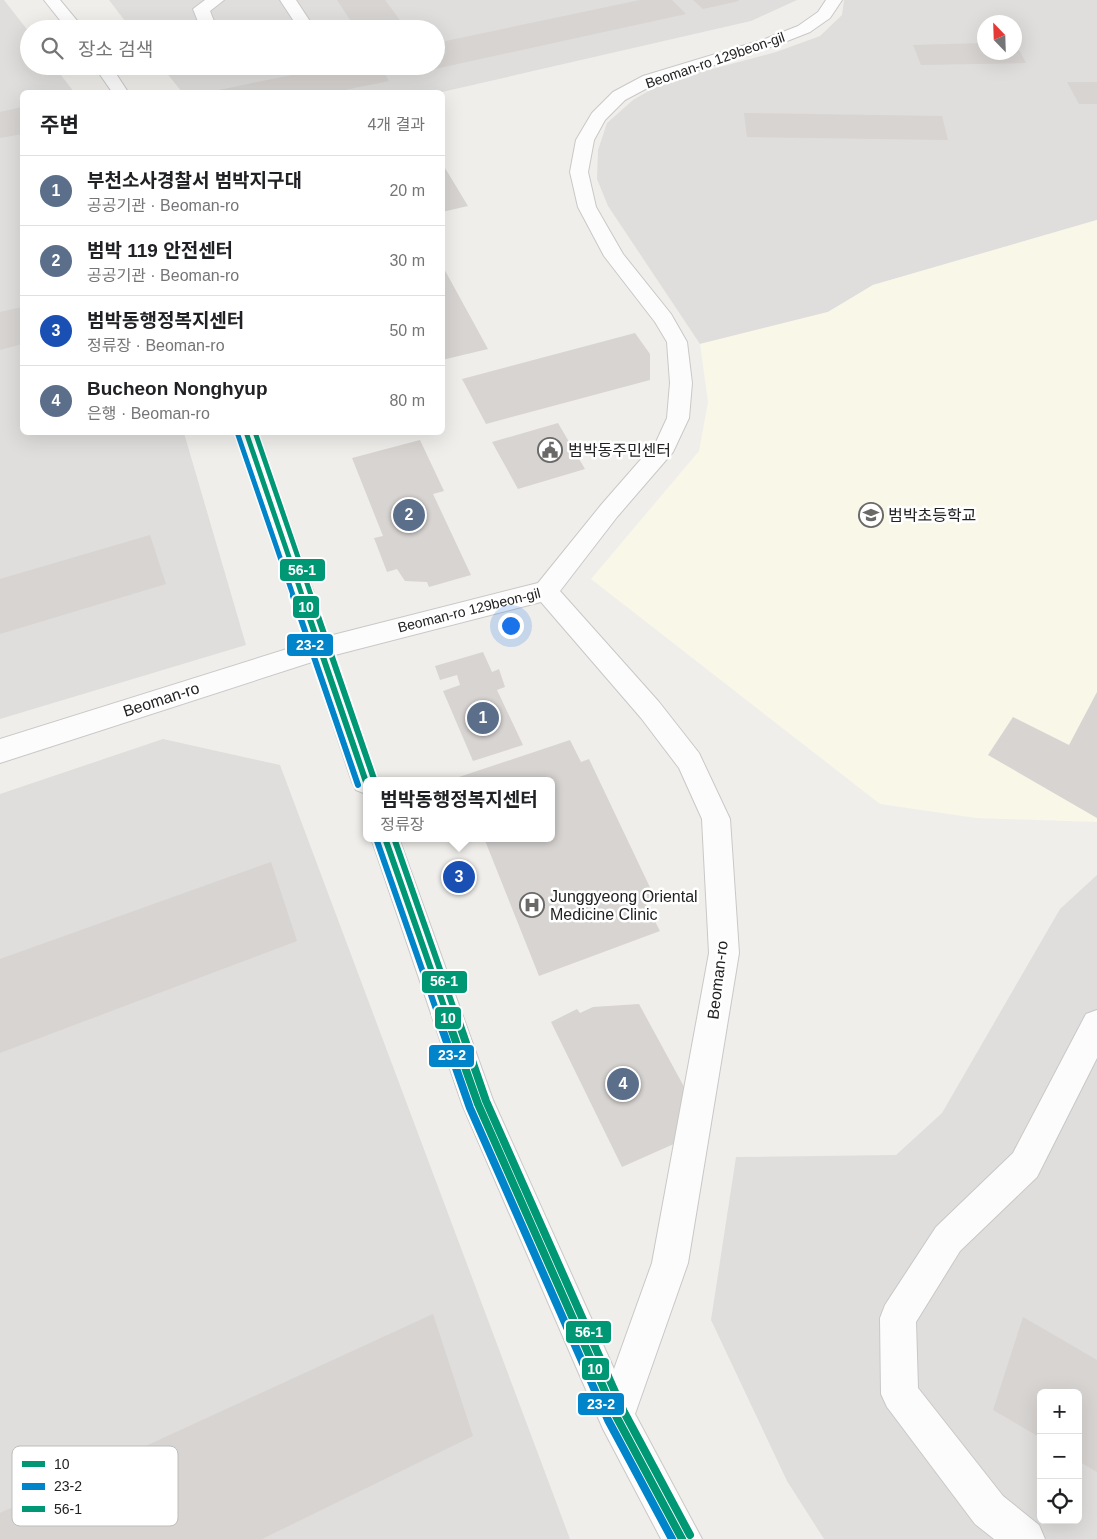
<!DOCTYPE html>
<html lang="ko">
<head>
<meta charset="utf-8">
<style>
  body { margin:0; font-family:Helvetica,"Noto Sans KR",sans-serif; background:#f6f6f6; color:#202124 }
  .controls { position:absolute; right:15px; bottom:15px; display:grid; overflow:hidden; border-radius:8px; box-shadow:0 5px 20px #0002 }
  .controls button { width:45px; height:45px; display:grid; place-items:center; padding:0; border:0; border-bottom:1px solid #e0e0e0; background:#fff; color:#202124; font:25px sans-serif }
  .compass { position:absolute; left:977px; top:15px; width:45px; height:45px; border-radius:50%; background:#fff; box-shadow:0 5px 20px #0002; rotate:337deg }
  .you { position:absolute; left:510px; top:625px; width:18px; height:18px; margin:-12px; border:4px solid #fff; border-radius:50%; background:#1a73e8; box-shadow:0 0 0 8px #1a73e833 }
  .badge { display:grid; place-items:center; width:32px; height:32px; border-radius:50%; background:#2563eb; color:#fff; font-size:16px; font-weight:700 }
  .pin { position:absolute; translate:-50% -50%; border:2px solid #fff; box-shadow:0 1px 5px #0006 }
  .popup { position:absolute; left:363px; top:777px; width:192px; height:65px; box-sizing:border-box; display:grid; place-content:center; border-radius:8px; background:#fff; filter:drop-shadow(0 1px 4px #0005); font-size:16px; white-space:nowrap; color:#757577 }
  .popup b { font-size:19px; color:#202124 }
  .popup::after { content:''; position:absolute; left:50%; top:100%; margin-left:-10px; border:10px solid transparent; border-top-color:#fff }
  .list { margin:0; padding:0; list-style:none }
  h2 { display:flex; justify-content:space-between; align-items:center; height:65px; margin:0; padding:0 20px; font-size:21px }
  h2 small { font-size:16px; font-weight:400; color:#757577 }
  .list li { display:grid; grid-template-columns:32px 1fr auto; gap:15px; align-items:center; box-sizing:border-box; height:70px; padding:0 20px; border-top:1px solid #e0e0e0 }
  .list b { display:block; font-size:19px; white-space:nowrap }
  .list p { margin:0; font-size:16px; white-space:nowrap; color:#757577 }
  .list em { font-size:16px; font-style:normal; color:#757577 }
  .icon { flex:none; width:28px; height:28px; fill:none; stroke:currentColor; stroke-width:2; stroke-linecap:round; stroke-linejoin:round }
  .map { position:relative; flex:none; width:1097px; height:1539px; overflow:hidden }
  .search { position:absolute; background:#fff; box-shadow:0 5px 20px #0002; left:20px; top:20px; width:425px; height:55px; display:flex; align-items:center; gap:12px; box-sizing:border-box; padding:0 18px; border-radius:28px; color:#757577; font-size:19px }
  .panel { position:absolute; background:#fff; box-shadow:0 5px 20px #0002; left:20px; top:90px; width:425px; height:345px; border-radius:8px }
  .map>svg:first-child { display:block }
  .residential { fill:#dfdedc; fill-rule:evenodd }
  .education { fill:#f8f7e8 }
  .building { fill:#d7d4d2 }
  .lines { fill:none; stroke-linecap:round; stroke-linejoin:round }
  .minor-casing { stroke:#c9c8c7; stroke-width:2 }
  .minor { fill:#fdfcfc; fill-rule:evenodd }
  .bus-1-far2-casing { stroke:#fff; stroke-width:8 }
  .bus-1-far1-casing { stroke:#fff; stroke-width:10 }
  .bus-1-casing { stroke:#fff; stroke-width:12 }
  .bus-2-far2-casing { stroke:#fff; stroke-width:8 }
  .bus-2-far1-casing { stroke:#fff; stroke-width:10 }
  .bus-2-casing { stroke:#fff; stroke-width:12 }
  .bus-3-far2-casing { stroke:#fff; stroke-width:8 }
  .bus-3-far1-casing { stroke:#fff; stroke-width:10 }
  .bus-3-casing { stroke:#fff; stroke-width:12 }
  .bus-1-far2 { stroke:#009775; stroke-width:5 }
  .bus-1-far1 { stroke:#009775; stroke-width:6 }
  .bus-1 { stroke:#009775; stroke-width:8 }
  .bus-2-far2 { stroke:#0085ca; stroke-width:5 }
  .bus-2-far1 { stroke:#0085ca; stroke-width:6 }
  .bus-2 { stroke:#0085ca; stroke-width:8 }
  .bus-3-far2 { stroke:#009775; stroke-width:5 }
  .bus-3-far1 { stroke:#009775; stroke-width:6 }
  .bus-3 { stroke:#009775; stroke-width:8 }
  .labels { text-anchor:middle; stroke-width:5; stroke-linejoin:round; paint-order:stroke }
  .far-street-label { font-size:14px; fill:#222; stroke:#fff }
  .poi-label { font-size:16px; fill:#222; stroke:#fff; text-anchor:start }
  .street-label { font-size:16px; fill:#222; stroke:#fff }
  .key { fill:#fff; stroke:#bdbdbd; stroke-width:1 }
  .key-label { font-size:14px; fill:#222 }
  .line-badge { stroke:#fff; stroke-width:2 }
  .badge-label { font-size:14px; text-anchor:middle; font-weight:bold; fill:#fff }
</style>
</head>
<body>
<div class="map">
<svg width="1097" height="1539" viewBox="0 0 1097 1539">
  <rect width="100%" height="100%" fill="#f0eeeb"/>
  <path class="residential" d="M0,0H4L29,32V66H54L74,92H22V432L184,433L246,645L0,719Z
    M109,0H797L751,21L442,92H182L161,66H436V29H131Z
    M844,0H1097V220L873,285L828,312L700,344L608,206L597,179L598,150L607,123L633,100L664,82L776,52L820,36L842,15ZM984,22H1014V52H984Z
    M163,739L280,765L570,1539H0V794Z
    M1097,875V1539H824L787,1481L711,1320L736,1157L896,1155L942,1113L1060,909ZM1041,1393H1078V1520H1041Z"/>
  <path class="education" d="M1097,220V822L976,818L880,804L591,579L699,451L708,402L700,344L828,312L873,285Z"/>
  <path class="building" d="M337,0H385L405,27L395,29H356Z
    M640,0H672L686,14L421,72L417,66H436V43Z
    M693,0H738L739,1L703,9Z
    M1014,40L1026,63L921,65L913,45L984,43V52H1014Z
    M335,66H380L389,81L335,92H220L219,90Z
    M1067,82H1097V104H1079Z
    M22,107V134L0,138V112Z
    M744,113L942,116L948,140L747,137Z
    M442,163L468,206L442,212Z
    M442,265L488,349L442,360Z
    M22,307V344L0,350V312Z
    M635,333L650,354V380L486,424L462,379Z
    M558,423L585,469L518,489L492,442Z
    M420,440L444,491L433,494L471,575L429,587L427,582L405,581L397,569L387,572L374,538L383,536L352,458Z
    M150,535L166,584L0,634V579Z
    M483,652L492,672L499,669L505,687L497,690L523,745L473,761L443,691L460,685L457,675L440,680L435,666Z
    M1097,692V818L988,755L1013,717L1069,745Z
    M570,740L581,762L589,759L656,900L646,904L660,931L539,976L484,838H552V781H461L459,777Z
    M271,862L297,941L0,1053V959Z
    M639,1004L688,1094L676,1143L622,1167L551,1022L577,1009L580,1013L593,1007Z
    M433,1314L473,1436L262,1539H0V1513Z
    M1023,1317L1097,1360V1472L1078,1461V1393H1041V1438L993,1410Z"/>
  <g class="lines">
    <defs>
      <path id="minor" d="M44,0H60L84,29H67Z
        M205,0H224L210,11L217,29H201L193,9Z
        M280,0H296L315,29H299Z
        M826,0H842L830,18L810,32L777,45L655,84L625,100L605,120L594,140L588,172L596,207L623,254L671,314L687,342L692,383L689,418L673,452L617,517L560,591L659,702L699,753L730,819L739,953L688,1263L635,1414L702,1539H661L603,1429L462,1104L371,838H399L493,1100L614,1369L652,1263L709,953L702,819L679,768L641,718L541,602L335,655L379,781H366V794L356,790L352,782L312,662L0,763V739L306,643L235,432H257L329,636L538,583L601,505L656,442L667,418L670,383L667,342L655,322L604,256L578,207L570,172L576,140L592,113L613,92L643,76L765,39L798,26L818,12Z
        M94,66H111L128,92H112Z
        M1097,1010V1058L1037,1177L960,1251L916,1322L918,1388L1003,1496L1039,1525L1045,1539H994L975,1524L887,1407L881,1394L880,1318L885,1305L936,1227L1013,1153L1086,1014Z"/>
    </defs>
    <use href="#minor" class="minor-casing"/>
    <use href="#minor" class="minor"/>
    <defs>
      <path id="bus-1-far2" d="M246,432L303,598"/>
      <path id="bus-1-far1" d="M302,596L366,782
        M385,838L447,1015"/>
      <path id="bus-1" d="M446,1014L478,1104L616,1416L682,1539"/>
      <path id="bus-2-far2" d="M238,435L294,598"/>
      <path id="bus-2-far1" d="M293,596L358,785
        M377,841L438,1015"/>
      <path id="bus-2" d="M437,1014L470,1108L608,1420L672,1539"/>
      <path id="bus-3-far2" d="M255,432L312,598"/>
      <path id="bus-3-far1" d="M311,596L374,779
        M394,838L456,1015"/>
      <path id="bus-3" d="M456,1014L486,1101L624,1412L690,1535"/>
    </defs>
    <use href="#bus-1-far2" class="bus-1-far2-casing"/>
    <use href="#bus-1-far1" class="bus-1-far1-casing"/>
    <use href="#bus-1" class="bus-1-casing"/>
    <use href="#bus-2-far2" class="bus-2-far2-casing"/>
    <use href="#bus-2-far1" class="bus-2-far1-casing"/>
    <use href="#bus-2" class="bus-2-casing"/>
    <use href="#bus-3-far2" class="bus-3-far2-casing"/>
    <use href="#bus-3-far1" class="bus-3-far1-casing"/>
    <use href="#bus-3" class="bus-3-casing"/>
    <use href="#bus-1-far2" class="bus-1-far2"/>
    <use href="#bus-1-far1" class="bus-1-far1"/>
    <use href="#bus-1" class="bus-1"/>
    <use href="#bus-2-far2" class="bus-2-far2"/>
    <use href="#bus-2-far1" class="bus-2-far1"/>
    <use href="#bus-2" class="bus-2"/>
    <use href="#bus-3-far2" class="bus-3-far2"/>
    <use href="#bus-3-far1" class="bus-3-far1"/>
    <use href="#bus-3" class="bus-3"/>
  </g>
  <defs>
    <symbol id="civic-ring" viewBox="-11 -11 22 22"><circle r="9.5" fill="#fff" stroke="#6a6968" stroke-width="1.5"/><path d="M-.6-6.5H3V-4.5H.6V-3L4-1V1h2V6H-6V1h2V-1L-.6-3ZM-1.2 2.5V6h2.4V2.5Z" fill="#6a6968"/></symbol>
    <symbol id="school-ring" viewBox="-11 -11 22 22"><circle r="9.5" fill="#fff" stroke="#6a6968" stroke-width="1.5"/><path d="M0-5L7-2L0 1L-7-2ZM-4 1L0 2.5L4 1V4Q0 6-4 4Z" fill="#6a6968"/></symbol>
    <symbol id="hospital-ring" viewBox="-11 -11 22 22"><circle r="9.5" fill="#fff" stroke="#6a6968" stroke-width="1.5"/><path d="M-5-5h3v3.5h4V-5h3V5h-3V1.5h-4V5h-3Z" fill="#6a6968"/></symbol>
  </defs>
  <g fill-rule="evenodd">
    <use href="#civic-ring" x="536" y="436" width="28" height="28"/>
    <use href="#school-ring" x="857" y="501" width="28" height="28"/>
    <use href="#hospital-ring" x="518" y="891" width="28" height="28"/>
  </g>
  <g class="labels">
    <g class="far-street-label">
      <text transform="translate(715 60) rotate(-19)" y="5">Beoman-ro 129beon-gil</text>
      <text transform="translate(469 610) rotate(-14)" y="5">Beoman-ro 129beon-gil</text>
    </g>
    <g class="poi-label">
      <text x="568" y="456">범박동주민센터</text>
      <text x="888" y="521">범박초등학교</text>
      <text x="550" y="902">Junggyeong Oriental<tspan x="550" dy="18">Medicine Clinic</tspan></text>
    </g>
    <g class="street-label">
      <text transform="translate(161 699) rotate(-18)" y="6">Beoman-ro</text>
      <text transform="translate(717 980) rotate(-83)" y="6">Beoman-ro</text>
    </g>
  </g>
  <rect x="12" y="1446" width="166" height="80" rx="8" class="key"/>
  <rect x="22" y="1461" width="23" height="6" fill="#009775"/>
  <rect x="22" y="1483" width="23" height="7" fill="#0085ca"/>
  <rect x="22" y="1506" width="23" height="6" fill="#009775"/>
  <g class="key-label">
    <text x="54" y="1469">10</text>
    <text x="54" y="1491">23-2</text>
    <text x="54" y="1514">56-1</text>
  </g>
  <g class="line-badge">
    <rect x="279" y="558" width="47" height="24" rx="5" fill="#009775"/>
    <rect x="292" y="595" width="28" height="24" rx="5" fill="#009775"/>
    <rect x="286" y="633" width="48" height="24" rx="5" fill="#0085ca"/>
    <rect x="421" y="970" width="47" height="24" rx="5" fill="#009775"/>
    <rect x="434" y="1006" width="28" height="24" rx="5" fill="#009775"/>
    <rect x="428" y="1044" width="47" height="24" rx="5" fill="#0085ca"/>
    <rect x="565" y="1320" width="47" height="24" rx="5" fill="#009775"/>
    <rect x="581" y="1357" width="29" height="24" rx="5" fill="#009775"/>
    <rect x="577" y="1392" width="48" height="24" rx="5" fill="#0085ca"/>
  </g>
  <g class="badge-label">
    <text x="302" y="575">56-1</text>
    <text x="306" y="612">10</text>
    <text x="310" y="650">23-2</text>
    <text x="444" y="986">56-1</text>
    <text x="448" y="1023">10</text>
    <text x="452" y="1060">23-2</text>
    <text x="589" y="1337">56-1</text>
    <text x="595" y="1374">10</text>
    <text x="601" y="1409">23-2</text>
  </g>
</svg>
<div class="controls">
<button>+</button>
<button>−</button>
<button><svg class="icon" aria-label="locate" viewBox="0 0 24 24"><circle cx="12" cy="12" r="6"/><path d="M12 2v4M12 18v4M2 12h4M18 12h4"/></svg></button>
</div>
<svg class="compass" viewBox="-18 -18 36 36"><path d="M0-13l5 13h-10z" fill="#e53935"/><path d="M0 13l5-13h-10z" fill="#757577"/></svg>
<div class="you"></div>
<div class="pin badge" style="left:483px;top:718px;background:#5c6f8a">1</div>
<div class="pin badge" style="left:409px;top:515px;background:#5c6f8a">2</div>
<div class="pin badge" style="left:459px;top:877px;background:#1a4fb4">3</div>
<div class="popup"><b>범박동행정복지센터</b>정류장</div>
<div class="pin badge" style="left:623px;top:1084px;background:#5c6f8a">4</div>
<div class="search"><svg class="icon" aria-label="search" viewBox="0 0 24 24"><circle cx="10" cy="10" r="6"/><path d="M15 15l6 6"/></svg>장소 검색</div>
<section class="panel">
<h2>주변<small>4개 결과</small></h2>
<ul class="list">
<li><span class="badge" style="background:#5c6f8a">1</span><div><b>부천소사경찰서 범박지구대</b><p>공공기관 · Beoman-ro</p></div><em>20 m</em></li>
<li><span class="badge" style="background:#5c6f8a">2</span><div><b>범박 119 안전센터</b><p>공공기관 · Beoman-ro</p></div><em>30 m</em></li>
<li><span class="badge" style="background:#1a4fb4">3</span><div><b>범박동행정복지센터</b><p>정류장 · Beoman-ro</p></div><em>50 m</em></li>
<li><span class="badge" style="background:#5c6f8a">4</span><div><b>Bucheon Nonghyup</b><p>은행 · Beoman-ro</p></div><em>80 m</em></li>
</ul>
</section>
</div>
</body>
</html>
